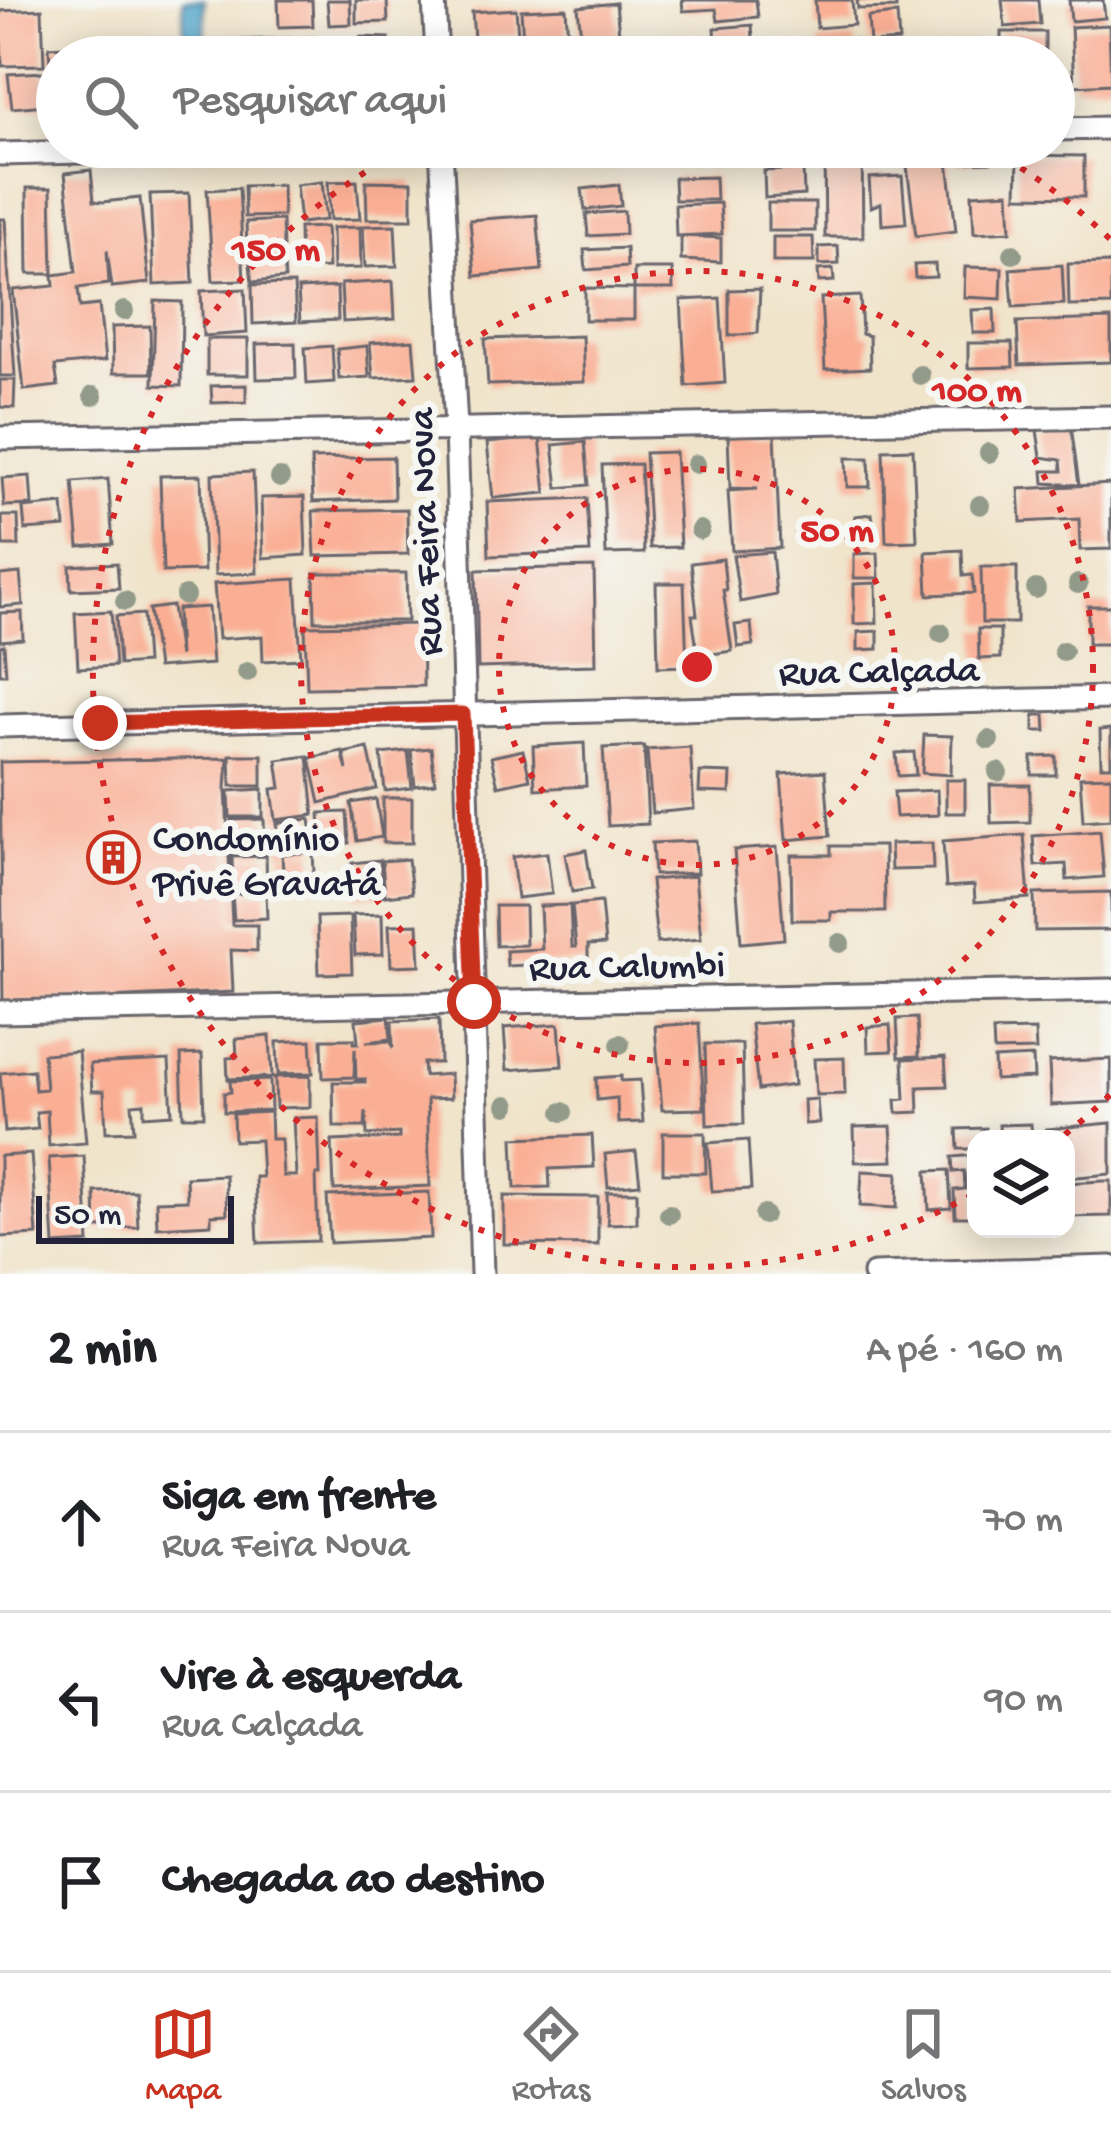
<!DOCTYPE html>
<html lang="pt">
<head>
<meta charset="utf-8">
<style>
  body { margin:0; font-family:"Gochi Hand",sans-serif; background:#f2f2f2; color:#202124 }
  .controls { position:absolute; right:36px; bottom:36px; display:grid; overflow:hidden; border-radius:24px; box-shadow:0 6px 30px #0003 }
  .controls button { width:108px; height:108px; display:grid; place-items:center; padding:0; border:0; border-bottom:3px solid #e0e0e0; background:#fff; color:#202124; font:60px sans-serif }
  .scale { position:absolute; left:36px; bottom:30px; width:198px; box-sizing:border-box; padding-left:12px; border:6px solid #22223b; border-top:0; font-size:33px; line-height:42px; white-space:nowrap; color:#22223b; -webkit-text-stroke:9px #f6f6f2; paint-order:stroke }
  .stop { position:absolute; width:36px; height:36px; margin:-27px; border:9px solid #c8321e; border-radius:50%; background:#fff }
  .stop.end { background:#c8321e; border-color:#fff; box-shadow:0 3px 12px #0008 }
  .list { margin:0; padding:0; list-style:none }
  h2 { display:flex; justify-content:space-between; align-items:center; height:156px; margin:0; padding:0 48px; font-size:51px }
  h2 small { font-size:39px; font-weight:400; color:#757577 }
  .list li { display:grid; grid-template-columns:78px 1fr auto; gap:36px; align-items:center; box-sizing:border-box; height:180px; padding:0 48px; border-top:3px solid #e0e0e0 }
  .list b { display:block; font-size:45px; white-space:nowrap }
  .list p { margin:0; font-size:39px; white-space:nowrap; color:#757577 }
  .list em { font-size:39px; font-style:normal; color:#757577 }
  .icon { flex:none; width:66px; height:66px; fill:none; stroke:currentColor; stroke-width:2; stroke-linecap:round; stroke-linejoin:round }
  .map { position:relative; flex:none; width:1111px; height:1274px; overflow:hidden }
  .search { position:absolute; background:#fff; box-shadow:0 6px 30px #0003; left:36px; right:36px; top:36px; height:132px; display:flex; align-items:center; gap:30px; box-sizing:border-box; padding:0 42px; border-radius:66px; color:#757577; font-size:45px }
  .sheet { height:696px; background:#fff }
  nav { display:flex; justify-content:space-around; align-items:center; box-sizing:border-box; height:168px; border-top:3px solid #e0e0e0; background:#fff; font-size:33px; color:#757577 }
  nav a { display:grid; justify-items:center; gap:6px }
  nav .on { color:#c8321e }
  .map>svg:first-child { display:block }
  .water { fill:#4ea4cb; stroke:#386383; stroke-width:3 }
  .building { fill:#faaf94 }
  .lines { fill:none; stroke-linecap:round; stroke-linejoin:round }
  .minor-casing { stroke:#6a666d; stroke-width:27 }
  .minor { stroke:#fff; stroke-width:21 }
  .tree { fill:#929a8a }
  .route { stroke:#c8321e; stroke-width:15 }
  .ring { fill:none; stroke:#d62828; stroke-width:6; stroke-dasharray:6 12 }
  .labels { text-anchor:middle; stroke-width:12; stroke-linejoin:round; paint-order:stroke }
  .street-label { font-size:39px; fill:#22223b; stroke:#f6f6f2 }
  .poi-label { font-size:39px; fill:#22223b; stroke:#f6f6f2; text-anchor:start }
  .centre { fill:#d62828; stroke:#f6f6f2; stroke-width:6 }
  .ring-label { font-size:36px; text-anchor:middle; font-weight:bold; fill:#d62828; stroke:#f6f6f2; stroke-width:12; stroke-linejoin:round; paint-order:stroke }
</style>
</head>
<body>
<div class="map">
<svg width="1111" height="1274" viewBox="0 0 1111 1274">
  <rect width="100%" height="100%" fill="#f6f6f2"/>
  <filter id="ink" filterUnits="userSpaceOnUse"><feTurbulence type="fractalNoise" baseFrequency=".00833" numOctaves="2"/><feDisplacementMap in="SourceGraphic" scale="24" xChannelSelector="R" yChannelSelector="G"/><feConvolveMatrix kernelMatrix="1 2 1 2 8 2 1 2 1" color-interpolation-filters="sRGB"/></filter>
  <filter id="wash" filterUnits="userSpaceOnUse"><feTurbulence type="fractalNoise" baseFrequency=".004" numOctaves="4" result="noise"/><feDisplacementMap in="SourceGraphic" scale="48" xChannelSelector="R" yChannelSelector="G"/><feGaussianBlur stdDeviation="2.7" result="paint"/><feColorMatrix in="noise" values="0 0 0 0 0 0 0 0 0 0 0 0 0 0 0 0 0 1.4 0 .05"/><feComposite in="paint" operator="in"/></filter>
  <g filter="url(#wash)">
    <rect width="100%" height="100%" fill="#f0e4cb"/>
    <path class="water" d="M183,0H204L206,43H184Z"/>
    <g id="blocks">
      <path class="building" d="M278,0H312L313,26L279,27Z
        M327,0H350L351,24L329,25Z
        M356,0H387L388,22L356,23Z
        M682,0H756L758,17L718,21L716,9L683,11Z
        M815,0H852L854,25L817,28Z
        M857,0H896V8L858,9Z
        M1002,0H1038L1040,24L1005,27Z
        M1069,0H1103L1105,18L1071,21Z
        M616,3L621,55L583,57L578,7Z
        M566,8L568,40L523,42L521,10Z
        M42,9L44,65L2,66L0,11Z
        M516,9L518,35L474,38L472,12Z
        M897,14L899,41L870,43L868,17Z
        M752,25L754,52L717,55L715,28Z
        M1109,25L1111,84L1074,86L1071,27Z
        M1001,32H1045V57H1001Z
        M313,37L314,57H242L241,40Z
        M360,37L389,38V57H360Z
        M235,39L236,57H170V44Z
        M855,39L856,57H820L819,41Z
        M331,40H352V57H332Z
        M162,43L163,57H101L100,46Z
        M84,45V57H57V101L52,102L49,47Z
        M572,49V57H538L537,51Z
        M530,51L531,57H468V52Z
        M44,72L47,105L12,108L8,74Z
        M958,147H990V162L958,163Z
        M862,149L863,237H825L824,150Z
        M1018,155L1084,156V197L1017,196Z
        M948,161L956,231L916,236L907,166Z
        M803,169L804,195L765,198L764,171Z
        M91,170L94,201L103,202L140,198L149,283L112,287L107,250L109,284L78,288L80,307L99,305L105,361L55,366L58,386L24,390L13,290L54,286L53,275L76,272L65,173Z
        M902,176L906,223L882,225L881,203L871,207L869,178Z
        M715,177L716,200H675L674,178Z
        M357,181L360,219L330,220L328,182Z
        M366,181L412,182V219H367Z
        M322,182L326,220L300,223L296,185Z
        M282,185L283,216L245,217L244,186Z
        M619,185L621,206L585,210L582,189Z
        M27,188H51L53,274H28Z
        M239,188L244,280L213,281L207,190Z
        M1009,192L1011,231L974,233L972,194Z
        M189,193L193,283L154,285L150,194Z
        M720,203L722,234L676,236L675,205Z
        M768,203H815V231H768Z
        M624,211L625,234L588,236L586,214Z
        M537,215L542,270L475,276L470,220Z
        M0,219H5L15,376H0Z
        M282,220L283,247L247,248L246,222Z
        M395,225L397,266L365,267L363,226Z
        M326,227L328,268L300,269L299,228Z
        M360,227L361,268L333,269L332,228Z
        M681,236L721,238V262L681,260Z
        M773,237H813L814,262H773Z
        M838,246L839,264L819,265V247Z
        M626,248L627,267L586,270L584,250Z
        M283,252L285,279L252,282L249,255Z
        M1111,263V305L1069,306L1068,264Z
        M935,264L936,277L915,278L914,265Z
        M1062,265L1064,304L1013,307L1010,269Z
        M965,267L1002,268L1001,299L964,297Z
        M634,269H672L673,289H634V320H585V288L634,289Z
        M833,269L834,281L819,282L818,270Z
        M393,281L395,319L343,322L341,284Z
        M294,284L296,322L253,324L252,285Z
        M337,287L338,320L300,322L298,289Z
        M245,289L247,333L203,336L201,291Z
        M760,289L758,333L729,336V290Z
        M860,296L862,334L869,336L870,368L825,370L821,298Z
        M720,298L725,383L686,386L681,300Z
        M155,301L182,302L181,386L153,385Z
        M994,309L995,333H973L972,310Z
        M1111,319V362L1019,365L1017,322Z
        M150,326L151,373H113L112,327Z
        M582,336L584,382L488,385L485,339Z
        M207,339H248V375H207Z
        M413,340L416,376L373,378L370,343Z
        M295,343L296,378L257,379L256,344Z
        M968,343H1012L1013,367L968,368Z
        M332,346L334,382L307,384L305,348Z
        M367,346L369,377L339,379L337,349Z
        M0,380H15L14,408L0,407Z
        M246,385V402L212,403L211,386Z
        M1071,426L1079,485L1044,483L1043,471H1062L1061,460L1041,457L1037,430Z
        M775,434L780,548L732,551L728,491L758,489L730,488L728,436Z
        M540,438L546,493L493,498L487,443Z
        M585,442L589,485L558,488L553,445Z
        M913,449L917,541L886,542L883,450Z
        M675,452L680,547L650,548L645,453Z
        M393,457L394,499L313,502L311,459Z
        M846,458H869L870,487H847Z
        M640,464L644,553L606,554L602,465Z
        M253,472L257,573L215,575L212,474Z
        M201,475L204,571L163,572L160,476Z
        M30,476L32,505L4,506L2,478Z
        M108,479L113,544L79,547L73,482Z
        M1111,484V549L1080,550L1079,519L1021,522L1019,489Z
        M304,497L306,555L263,558L261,498Z
        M587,498L590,552L489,556L487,502Z
        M63,504L65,527L25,530L23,508Z
        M407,509L408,554L315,556L313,511Z
        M872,514L876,542L859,545L855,516Z
        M2,516H18L19,546H3Z
        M962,550L963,576L972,575L974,593L928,595L926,552Z
        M772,552L776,595L740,602L733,555Z
        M878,553L879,578H854V554Z
        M723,559L726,590H723L732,651L698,656L692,615H697L691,563Z
        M117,563L119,588L71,590L70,566Z
        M594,567L596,665L478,668L476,570Z
        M981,567H1017V623H982Z
        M20,573L23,605L0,607V575Z
        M314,573H406L407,621H315Z
        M296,579L301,659L263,661L262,636L218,639L214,584Z
        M656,583H684L687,666L658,667Z
        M876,583L877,623L854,624V584Z
        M172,606L179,657L177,609L208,607L212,664L157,668L149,609Z
        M1088,606H1111V644H1088Z
        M111,611L115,666L78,668L75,613Z
        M22,612L23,639L0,641V613Z
        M143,614L146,663L119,665L116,616Z
        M751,623L753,645L738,647L735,625Z
        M422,624L423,686L307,688L305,626Z
        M978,629H1000V658L979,659Z
        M878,631V649L858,650V632Z
        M4,645L6,674H0V646Z
        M1034,715H1045L1046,731H1034Z
        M1111,729V766H1101L1100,730Z
        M924,735L952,736L951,775L922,773Z
        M584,743L586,786L535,789L533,746Z
        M644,746L648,824L608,826L603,748Z
        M690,747L694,809L652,813L647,750Z
        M368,748L377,789L320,803L310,758L342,751L347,770L344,753Z
        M431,748L435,783L415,786L411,750Z
        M523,750L530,779L498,786L491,757Z
        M408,751L412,788L385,791L381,754Z
        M914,752L916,775L898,776L896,753Z
        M230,755H262V786H231Z
        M308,756L314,815L276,820L272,789L281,788L277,760Z
        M1056,756V775H1032V757Z
        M228,758L226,788L232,925H257V951L231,950L233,992L3,1003L0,762Z
        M825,771L830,836L786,840L781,774Z
        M700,772L731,773L730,793L699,792Z
        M1111,776V819L1083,821L1080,777Z
        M946,780H965V813H946Z
        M990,785H1030V822L991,823Z
        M263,789V817H230L229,791Z
        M937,790L938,815L896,817L894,792Z
        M383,798H412V843H383Z
        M376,799L382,837L357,841L351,803Z
        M347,812L349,843L322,844L320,813Z
        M264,819L265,853L232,854L231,820Z
        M310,819L314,849L281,853L277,823Z
        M1100,831L1104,877L1067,880L1066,864L1035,866L1033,836Z
        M1024,835L1029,898L975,902L974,885L946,887L943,841Z
        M695,841L697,873L654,875L652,843Z
        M932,843L933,869L891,870L890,844Z
        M831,846H884L885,912H831V920H792L791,855H831Z
        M777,847L784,939L741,943L734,850Z
        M586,850L592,889L572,892L565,854Z
        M313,852L314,873L283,874L282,854Z
        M547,853L552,894L517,898L512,857Z
        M266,856L267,888L233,889L232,857Z
        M408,859L412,893L385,896L382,861Z
        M380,860L383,895L356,897L352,863Z
        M695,876L701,939L657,943L651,880Z
        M266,892L267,918L234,920L232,894Z
        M1111,892V930L1035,931L1034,894Z
        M601,902L605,944L588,945V962L507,966L506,951L542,949L540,906L570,905L572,947H576L572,905Z
        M495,906H525L526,945L496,946Z
        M382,914L383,954L355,955L353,915Z
        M350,916L352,973L319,974L317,917Z
        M418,924L420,965L391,966L389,925Z
        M389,1017L391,1039L366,1042L391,1041L393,1048L392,1021L439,1019L440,1063H423L424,1076L450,1074L451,1098L427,1099L430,1186L334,1190L332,1141L399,1138V1133L367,1135L366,1111L365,1127H334L333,1082H365V1079H356L355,1048L354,1077L323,1078L322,1039H354V1043H358L356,1020Z
        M917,1018L919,1056L899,1057L897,1019Z
        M789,1021L794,1085L758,1090L751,1024Z
        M699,1023L704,1109L662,1110L655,1026Z
        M559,1024L562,1066L507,1070L504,1028Z
        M890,1025L892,1051L868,1052L867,1027Z
        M1035,1030L1036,1050L994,1051L993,1031Z
        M270,1036L272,1077L228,1079L227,1058L237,1057L236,1039Z
        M311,1040L313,1073L278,1074L277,1042Z
        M705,1044H742L744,1124L707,1125Z
        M78,1051L86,1143L49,1146L47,1111L36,1112L38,1129L5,1132L0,1073L33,1070L35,1090L46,1089L43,1054Z
        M202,1054L204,1116H183L181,1055Z
        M945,1057L947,1086L918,1087L919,1112L897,1113L896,1100L905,1099L903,1059Z
        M1033,1057L1034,1078L995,1080L994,1059Z
        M844,1058L845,1094L816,1095L814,1059Z
        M1111,1059V1102L1051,1105L1049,1062Z
        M169,1060L172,1114L144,1116V1103L132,1104L134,1131L106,1132L104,1091H92L90,1064Z
        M310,1076V1107L276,1108L275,1077Z
        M621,1076V1081L640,1080L643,1122L618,1123L617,1098L597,1100L596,1078Z
        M270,1080L271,1110L224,1112V1093L231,1092L230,1081Z
        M817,1099L819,1123L805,1124L804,1100Z
        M270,1112L271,1139H281L283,1176H296L293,1118L318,1117L320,1175H316L318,1241L258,1243L255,1177H262L260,1140L234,1141L233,1114Z
        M1111,1123V1174L1066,1178V1139H1047L1046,1129Z
        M1031,1124L1032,1139H1000L999,1125Z
        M891,1126L893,1161L855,1162L854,1127Z
        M986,1128V1139H976V1149H958L957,1129Z
        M663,1133H705L706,1173H663Z
        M592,1135L594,1167L549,1169L550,1187L515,1188L513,1138Z
        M748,1140L751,1189L712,1191L708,1143Z
        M636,1151L640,1184L608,1187L605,1154Z
        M31,1154L37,1235L0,1237V1156Z
        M976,1155V1217H955L954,1190L965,1189L964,1171L953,1172L952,1157Z
        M84,1156L89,1243L54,1245L49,1158Z
        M949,1170L951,1208L929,1210L927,1171Z
        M862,1171L898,1173L897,1208L860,1206Z
        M225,1175L227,1214L211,1215V1224L157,1227L156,1201L187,1200L186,1177Z
        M1104,1181H1111V1216L1066,1217V1183Z
        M136,1191L138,1227L96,1228L95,1192Z
        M429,1192L431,1238L330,1243L327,1196Z
        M607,1192H637V1223L608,1224Z
        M504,1196L598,1197V1245L504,1244Z"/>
    </g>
  </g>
  <g filter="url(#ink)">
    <use href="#blocks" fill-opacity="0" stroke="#6a666d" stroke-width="3"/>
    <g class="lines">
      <defs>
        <path id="minor" d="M434,0L437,57
          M1054,129L1111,128
          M441,147L456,428L482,1274
          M0,154L290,147
          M0,438L1111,417
          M0,726L1111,698
          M0,1012L1111,990
          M874,1274L1111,1267"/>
      </defs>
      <use href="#minor" class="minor-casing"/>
      <use href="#minor" class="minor"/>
    </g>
    <g class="tree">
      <circle cx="1013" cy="254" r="10"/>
      <circle cx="124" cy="311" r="10"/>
      <circle cx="920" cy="375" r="10"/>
      <circle cx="93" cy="396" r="10"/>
      <circle cx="989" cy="453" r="10"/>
      <circle cx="696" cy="464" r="10"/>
      <circle cx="280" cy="478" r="10"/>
      <circle cx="980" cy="505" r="10"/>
      <circle cx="700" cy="530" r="10"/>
      <circle cx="803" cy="536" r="10"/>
      <circle cx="1078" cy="584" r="10"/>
      <circle cx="1036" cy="589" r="10"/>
      <circle cx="185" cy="596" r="10"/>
      <circle cx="125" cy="601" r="10"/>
      <circle cx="941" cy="633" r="10"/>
      <circle cx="1063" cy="651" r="10"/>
      <circle cx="247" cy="672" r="10"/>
      <circle cx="989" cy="740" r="10"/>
      <circle cx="998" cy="772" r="10"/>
      <circle cx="840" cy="943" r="10"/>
      <circle cx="620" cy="1044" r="10"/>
      <circle cx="507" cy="1105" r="10"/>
      <circle cx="563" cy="1112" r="10"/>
      <circle cx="669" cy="1214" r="10"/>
      <circle cx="764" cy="1215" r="10"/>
    </g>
  </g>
  <g class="lines" filter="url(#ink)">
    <path class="route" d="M100,723L463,714L474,1002"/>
  </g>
  <g class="ring">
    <circle cx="697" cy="667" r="198"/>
    <circle cx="697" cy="667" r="396"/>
    <path d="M1110 1095A595 595 0 0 1 1063 1136M972 1195A595 595 0 0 1 404 149M990 149A595 595 0 0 1 1110 239"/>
  </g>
  <defs>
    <symbol id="building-ring" viewBox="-11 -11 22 22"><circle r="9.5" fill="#f6f6f2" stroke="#c8321e" stroke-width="1.5"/><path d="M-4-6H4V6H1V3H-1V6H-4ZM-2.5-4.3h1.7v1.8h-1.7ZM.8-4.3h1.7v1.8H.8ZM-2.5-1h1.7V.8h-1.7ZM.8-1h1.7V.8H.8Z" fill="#c8321e"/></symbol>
  </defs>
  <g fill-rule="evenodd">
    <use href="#building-ring" x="84" y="828" width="59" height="59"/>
  </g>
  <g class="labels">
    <g class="street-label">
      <text transform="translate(422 532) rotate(-92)" y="14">Rua Feira Nova</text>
      <text transform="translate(879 668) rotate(-1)" y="14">Rua Calçada</text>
      <text transform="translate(627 963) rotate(-1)" y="14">Rua Calumbi</text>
    </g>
    <g class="poi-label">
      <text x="153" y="849">Condomínio<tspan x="153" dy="45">Privê Gravatá</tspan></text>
    </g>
  </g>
  <circle cx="697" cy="667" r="18" class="centre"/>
  <g class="ring-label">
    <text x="276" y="259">150 m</text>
    <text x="977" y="400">100 m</text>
    <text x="837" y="540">50 m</text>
  </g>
</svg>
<div class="controls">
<button><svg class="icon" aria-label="layers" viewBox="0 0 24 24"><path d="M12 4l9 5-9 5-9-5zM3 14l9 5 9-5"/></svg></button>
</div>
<div class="scale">50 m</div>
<div class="stop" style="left:474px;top:1002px"></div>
<div class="stop end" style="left:100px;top:723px"></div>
<div class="search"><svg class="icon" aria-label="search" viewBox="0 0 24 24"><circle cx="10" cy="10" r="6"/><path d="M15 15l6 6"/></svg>Pesquisar aqui</div>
</div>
<section class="sheet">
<h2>2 min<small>A pé · 160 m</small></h2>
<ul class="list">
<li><svg class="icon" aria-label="ahead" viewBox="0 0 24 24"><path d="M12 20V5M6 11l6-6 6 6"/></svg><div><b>Siga em frente</b><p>Rua Feira Nova</p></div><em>70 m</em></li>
<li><svg class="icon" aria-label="left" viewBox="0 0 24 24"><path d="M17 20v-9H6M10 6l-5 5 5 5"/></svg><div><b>Vire à esquerda</b><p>Rua Calçada</p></div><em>90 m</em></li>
<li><svg class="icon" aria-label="arrive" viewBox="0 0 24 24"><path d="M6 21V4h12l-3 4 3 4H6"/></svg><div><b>Chegada ao destino</b></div></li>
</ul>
</section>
<nav>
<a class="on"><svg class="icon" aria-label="map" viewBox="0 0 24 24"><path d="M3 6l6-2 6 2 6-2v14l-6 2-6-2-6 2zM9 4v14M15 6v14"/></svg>Mapa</a>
<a><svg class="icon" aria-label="directions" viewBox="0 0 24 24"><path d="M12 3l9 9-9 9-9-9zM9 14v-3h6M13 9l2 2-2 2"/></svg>Rotas</a>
<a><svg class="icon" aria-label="saved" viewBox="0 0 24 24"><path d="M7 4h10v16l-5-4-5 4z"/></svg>Salvos</a>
</nav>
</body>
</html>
